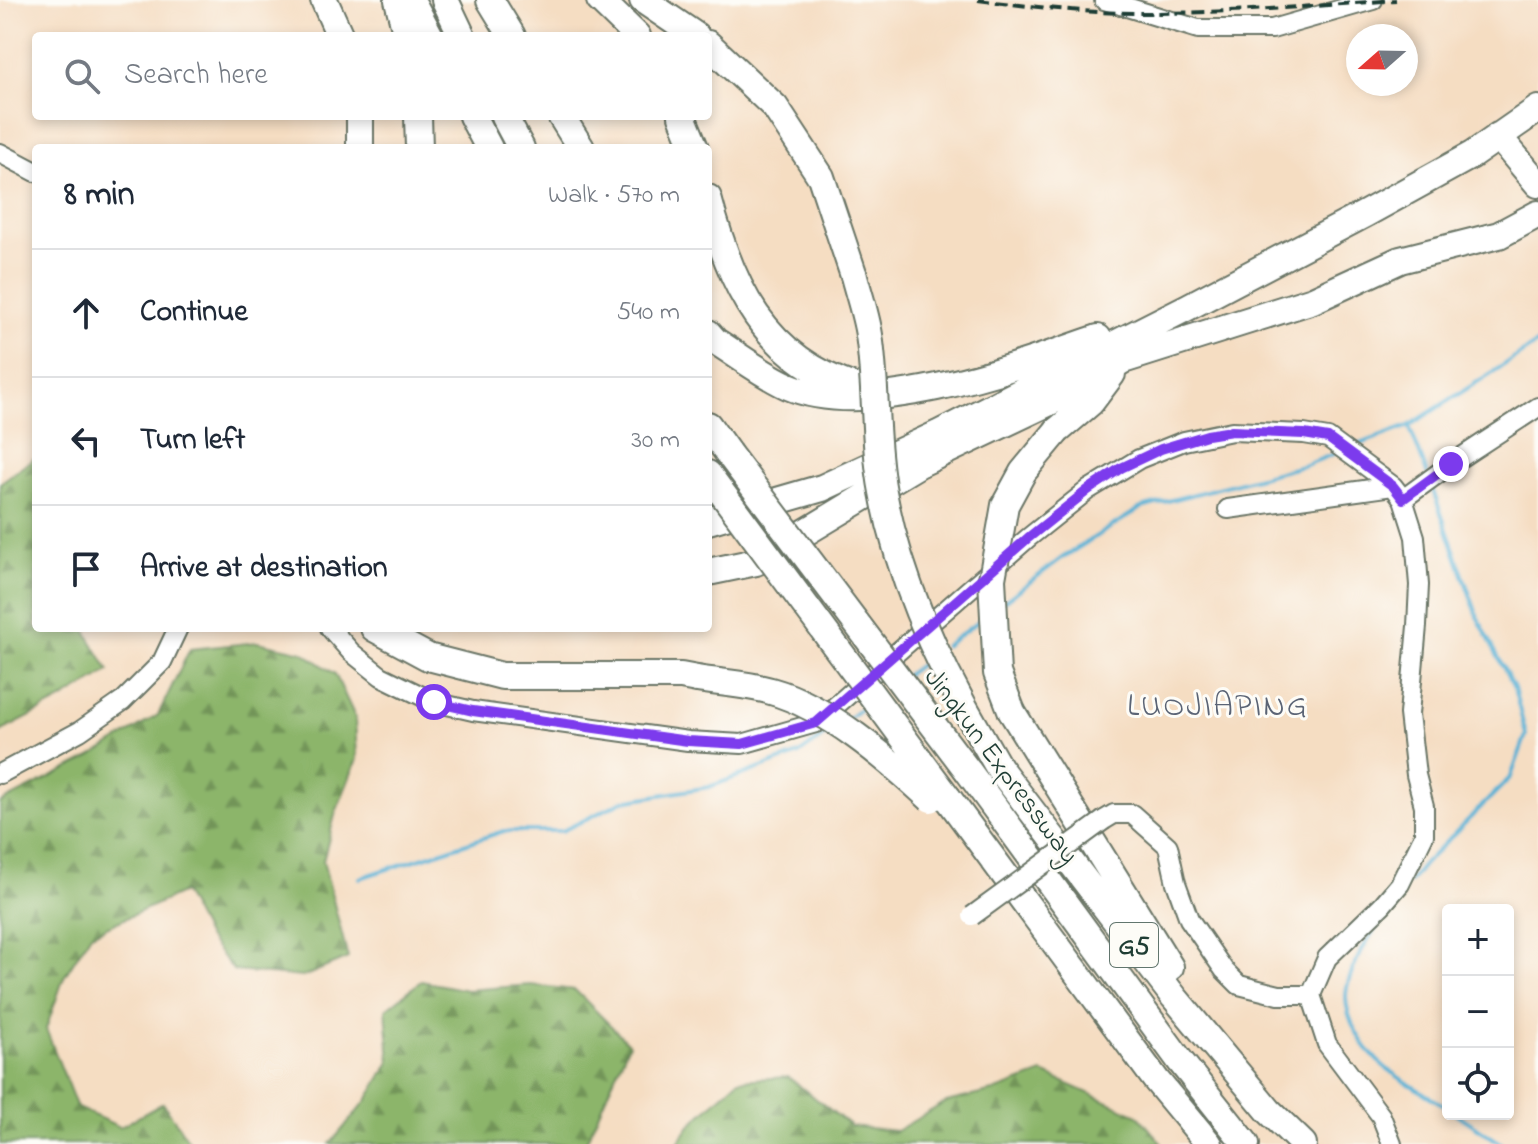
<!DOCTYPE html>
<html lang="en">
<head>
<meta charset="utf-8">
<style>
  body { margin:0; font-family:"Indie Flower",sans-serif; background:#f6f6f7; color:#1f2937 }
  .controls { position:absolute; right:24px; bottom:24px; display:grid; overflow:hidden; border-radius:8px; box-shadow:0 4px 12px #0003 }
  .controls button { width:72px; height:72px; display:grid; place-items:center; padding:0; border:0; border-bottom:2px solid #e0e1e3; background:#fff; color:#1f2937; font:40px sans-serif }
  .compass { position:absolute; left:1346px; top:24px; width:72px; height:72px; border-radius:50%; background:#fff; box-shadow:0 4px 12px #0003; rotate:250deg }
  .stop { position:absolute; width:24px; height:24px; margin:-18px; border:6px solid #7c3aed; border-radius:50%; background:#fff }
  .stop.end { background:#7c3aed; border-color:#fff; box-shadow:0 2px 8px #0008 }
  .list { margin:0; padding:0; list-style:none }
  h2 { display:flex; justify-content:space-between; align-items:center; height:104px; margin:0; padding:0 32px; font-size:34px }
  h2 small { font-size:26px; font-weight:400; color:#747a83 }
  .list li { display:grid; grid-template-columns:52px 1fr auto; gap:24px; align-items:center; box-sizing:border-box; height:128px; padding:0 32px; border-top:2px solid #e0e1e3 }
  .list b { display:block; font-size:30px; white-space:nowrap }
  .list em { font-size:26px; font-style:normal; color:#747a83 }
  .icon { flex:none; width:44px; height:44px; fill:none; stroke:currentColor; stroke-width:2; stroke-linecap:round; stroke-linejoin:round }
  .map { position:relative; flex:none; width:1538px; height:1144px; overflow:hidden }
  .search { position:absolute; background:#fff; box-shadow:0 4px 12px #0003; left:32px; top:32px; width:680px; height:88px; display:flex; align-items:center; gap:20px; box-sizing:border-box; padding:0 28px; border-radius:8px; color:#747a83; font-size:30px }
  .panel { position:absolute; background:#fff; box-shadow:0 4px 12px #0003; left:32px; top:144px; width:680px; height:488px; border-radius:8px }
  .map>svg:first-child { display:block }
  .forest { fill:url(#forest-firs); stroke:#567950; stroke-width:2 }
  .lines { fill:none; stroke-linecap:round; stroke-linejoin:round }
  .stream { stroke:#57b0d4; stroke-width:4 }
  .minor-casing { stroke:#6a7566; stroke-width:22 }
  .highway-casing { stroke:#6a7566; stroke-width:30 }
  .minor { stroke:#fff; stroke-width:18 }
  .highway { stroke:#fff; stroke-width:26 }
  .rail { stroke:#1f3d34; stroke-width:4; stroke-dasharray:12 6; stroke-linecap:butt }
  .minor-bridge-casing { stroke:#6a7566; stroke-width:22; stroke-linecap:butt }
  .highway-bridge-casing { stroke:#6a7566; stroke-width:30; stroke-linecap:butt }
  .minor-bridge { stroke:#fff; stroke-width:18 }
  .highway-bridge { stroke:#fff; stroke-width:26 }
  .route { stroke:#7c3aed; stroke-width:10 }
  .labels { text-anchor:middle; stroke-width:6; stroke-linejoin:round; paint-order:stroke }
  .shield { fill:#fdfcf7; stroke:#62766e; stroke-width:2 }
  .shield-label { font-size:26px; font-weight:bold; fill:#1f3d34 }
  .street-label { font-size:28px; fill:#1f3d34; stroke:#fdfcf7 }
  .quarter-label { font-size:32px; letter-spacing:2px; fill:#5b6475; stroke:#fdfcf7 }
</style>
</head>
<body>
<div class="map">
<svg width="1538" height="1144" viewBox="0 0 1538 1144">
  <defs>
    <pattern id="forest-firs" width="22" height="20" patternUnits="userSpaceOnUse" patternTransform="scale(2)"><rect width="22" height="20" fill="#8cb56b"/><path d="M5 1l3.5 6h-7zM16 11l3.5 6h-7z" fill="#729459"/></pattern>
  </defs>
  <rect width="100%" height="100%" fill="#fdfcf7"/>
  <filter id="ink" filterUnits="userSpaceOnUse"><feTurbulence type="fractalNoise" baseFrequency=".0125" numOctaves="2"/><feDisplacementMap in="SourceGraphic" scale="16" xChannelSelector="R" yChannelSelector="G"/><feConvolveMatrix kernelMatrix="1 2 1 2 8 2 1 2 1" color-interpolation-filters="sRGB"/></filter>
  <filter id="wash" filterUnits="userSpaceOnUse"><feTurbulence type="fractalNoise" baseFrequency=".006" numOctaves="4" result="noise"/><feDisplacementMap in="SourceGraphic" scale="32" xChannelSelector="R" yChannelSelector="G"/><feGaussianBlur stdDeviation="1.8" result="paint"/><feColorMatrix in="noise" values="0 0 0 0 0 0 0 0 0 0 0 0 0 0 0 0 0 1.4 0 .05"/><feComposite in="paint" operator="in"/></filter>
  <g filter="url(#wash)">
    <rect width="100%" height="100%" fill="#f5ddc2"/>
    <path class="forest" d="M36,457V628H84L109,671L60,701L0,732V483Z
      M258,642L303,652L335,674L355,717L357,759L335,815L323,861L348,958L303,977L234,971L206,936L183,892L91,934L64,977L46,1029L77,1108L120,1127L163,1103L191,1144H0V803L91,757L158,715L190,649Z
      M421,981L467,990L530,985L575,990L629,1044L585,1144H330L367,1100L390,1062L386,1009Z
      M1043,1073L1138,1115L1162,1144H677L692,1123L739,1080L788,1077L851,1126L896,1131L946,1102L994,1091Z"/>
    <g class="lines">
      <path class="stream" d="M1409,426L1427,473
        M1352,447L1409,426L1538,343
        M1002,603L1062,558L1141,508L1306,465L1336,453
        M945,646L983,618
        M906,675L928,659
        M849,718L867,704
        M360,878L504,831H562L623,801L709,787L799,754L832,730
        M1410,882L1424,864L1511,777L1526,735L1514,688L1479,620L1431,485
        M1388,911C1372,932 1353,962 1347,987C1341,1015 1365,1052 1386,1068C1405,1083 1428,1095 1448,1108
        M1457,1114L1502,1144"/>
    </g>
  </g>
  <g filter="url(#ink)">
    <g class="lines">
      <defs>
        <path id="minor" d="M1104,0L1198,29H1272L1373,0
          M0,153L36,172
          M1403,499L1451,464L1538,407
          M1228,509L1393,486
          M330,628L351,652L381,676L434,702L473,711L688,741L742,744L816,723L1028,538L1088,490L1139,459L1184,441L1232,431L1304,434L1328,438L1393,486L1403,499L1415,537L1419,585L1417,626L1409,714L1416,775L1424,806V835L1400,884L1382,905L1327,958L1311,995L1327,1044L1381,1116L1392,1144
          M0,774L80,731L123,701L162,662L178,628
          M1104,820L1114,814H1132L1168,846L1176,883L1189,919L1224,970L1239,985L1279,995H1311"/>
        <path id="highway" d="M324,0L340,36
          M398,0L407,36
          M411,0L430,36
          M445,0L462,36
          M490,0L512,36
          M600,0L637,36
          M643,0L696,36
          M708,44L775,107L821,177L854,276
          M360,116V148
          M418,116L419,148
          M472,116L489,148
          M504,116L521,148
          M561,116L581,148
          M682,116L695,148
          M1498,136L1538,184
          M708,198C731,287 764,358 857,388
          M708,333L715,341C738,355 763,375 788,386C869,421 1018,366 1098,338
          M708,425L728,453
          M1057,431L1091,402L1112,374
          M708,474L722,493
          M708,521L822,488L938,434L1188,307L1365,214L1472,155L1538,109
          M708,572L756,562L919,464L1073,391L1123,360L1313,300L1400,260L1499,235L1538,214
          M374,628L428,657L502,676H681L697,679
          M1012,712L1170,967
          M980,735L999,768L1174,997L1269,1111L1303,1144
          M968,771L1181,1062L1246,1144
          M948,798L1156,1080L1209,1144"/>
      </defs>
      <use href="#minor" class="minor-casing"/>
      <use href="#highway" class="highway-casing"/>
      <use href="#minor" class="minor"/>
      <use href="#highway" class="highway"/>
      <path class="rail" d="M978,0C1035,7 1093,14 1150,13C1232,13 1314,6 1396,0"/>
      <defs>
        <path id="minor-bridge" d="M972,916L1104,820"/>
        <path id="highway-bridge" d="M854,276C859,295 866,315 869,335C877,387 873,440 883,492C899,578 936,660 980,735
          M728,453L968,771
          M722,493L948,798
          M697,679C721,683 748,684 771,691C828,707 888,759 931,799
          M1012,712L997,673L992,579L1005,505L1023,472L1057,431"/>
      </defs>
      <use href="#minor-bridge" class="minor-bridge-casing"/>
      <use href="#highway-bridge" class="highway-bridge-casing"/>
      <use href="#minor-bridge" class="minor-bridge"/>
      <use href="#highway-bridge" class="highway-bridge"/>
    </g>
  </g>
  <g class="lines" filter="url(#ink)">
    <path class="route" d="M434,702L473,711L688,741L742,744L816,723L1028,538L1088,490L1121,468L1161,449L1207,435L1232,431L1304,434L1328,438L1393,486L1403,499L1451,464"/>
  </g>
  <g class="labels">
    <rect class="shield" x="1110" y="923" width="48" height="44" rx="6"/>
    <g class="shield-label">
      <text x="1134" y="954">G5</text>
    </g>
    <g class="street-label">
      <text transform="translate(1003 765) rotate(53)" y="10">Jingkun Expressway</text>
    </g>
    <g class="quarter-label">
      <text x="1218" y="715">LUOJIAPING</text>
    </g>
  </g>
</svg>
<div class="controls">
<button>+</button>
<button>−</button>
<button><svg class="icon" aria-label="locate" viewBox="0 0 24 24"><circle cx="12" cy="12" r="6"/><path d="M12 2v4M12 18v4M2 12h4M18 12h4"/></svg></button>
</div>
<svg class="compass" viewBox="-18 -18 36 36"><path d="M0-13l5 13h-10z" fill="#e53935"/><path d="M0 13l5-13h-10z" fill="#747a83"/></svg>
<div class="stop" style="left:434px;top:702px"></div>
<div class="stop end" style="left:1451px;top:464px"></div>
<div class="search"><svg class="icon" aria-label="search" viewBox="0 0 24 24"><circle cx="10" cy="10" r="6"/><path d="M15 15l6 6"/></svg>Search here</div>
<section class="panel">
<h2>8 min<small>Walk · 570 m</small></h2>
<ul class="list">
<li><svg class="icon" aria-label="ahead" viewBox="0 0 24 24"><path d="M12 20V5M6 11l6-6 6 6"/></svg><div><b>Continue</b></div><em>540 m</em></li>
<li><svg class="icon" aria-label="left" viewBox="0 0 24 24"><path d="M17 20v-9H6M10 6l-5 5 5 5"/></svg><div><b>Turn left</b></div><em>30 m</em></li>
<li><svg class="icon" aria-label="arrive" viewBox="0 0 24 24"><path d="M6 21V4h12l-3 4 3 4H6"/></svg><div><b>Arrive at destination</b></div></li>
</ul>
</section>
</div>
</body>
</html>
